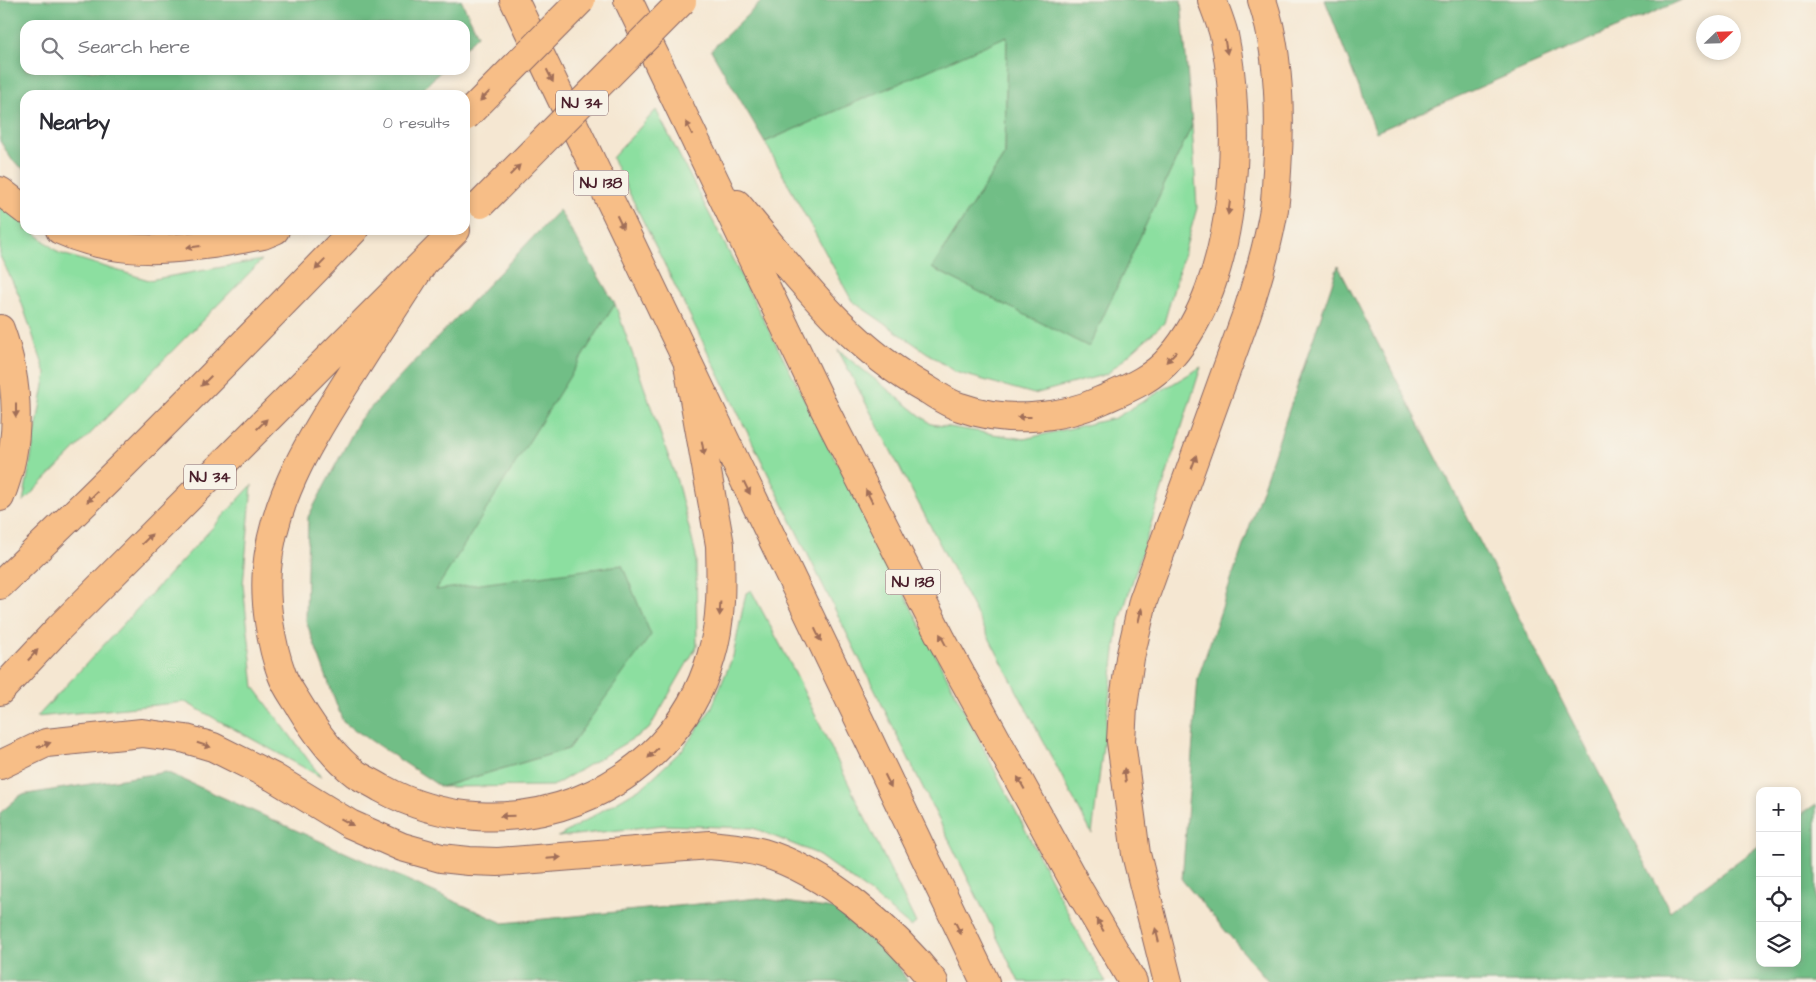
<!DOCTYPE html>
<html lang="en">
<head>
<meta charset="utf-8">
<style>
  body { margin:0; font-family:"Architects Daughter",sans-serif; background:#f7f7f7; color:#2b2b33 }
  .controls { position:absolute; right:15px; bottom:15px; display:grid; overflow:hidden; border-radius:10px; box-shadow:0 2px 8px #0003 }
  .controls button { width:45px; height:45px; display:grid; place-items:center; padding:0; border:0; border-bottom:1px solid #e1e1e2; background:#fff; color:#2b2b33; font:25px sans-serif }
  .compass { position:absolute; left:1696px; top:15px; width:45px; height:45px; border-radius:50%; background:#fff; box-shadow:0 2px 8px #0003; rotate:67deg }
  .list { margin:0; padding:0; list-style:none }
  h2 { display:flex; justify-content:space-between; align-items:center; height:65px; margin:0; padding:0 20px; font-size:21px }
  h2 small { font-size:16px; font-weight:400; color:#7c7c81 }
  .icon { flex:none; width:28px; height:28px; fill:none; stroke:currentColor; stroke-width:2; stroke-linecap:round; stroke-linejoin:round }
  .map { position:relative; flex:none; width:1816px; height:982px; overflow:hidden }
  .search { position:absolute; background:#fff; box-shadow:0 2px 8px #0003; left:20px; top:20px; width:450px; height:55px; display:flex; align-items:center; gap:12px; box-sizing:border-box; padding:0 18px; border-radius:15px; color:#7c7c81; font-size:19px }
  .panel { position:absolute; background:#fff; box-shadow:0 2px 8px #0003; left:20px; top:90px; width:450px; height:145px; border-radius:15px }
  .map>svg:first-child { display:block }
  .green { fill:#8cdfa0; stroke:#6b7f66 }
  .forest { fill:#71be86; stroke:#5e6e58 }
  .lines { fill:none; stroke-linecap:round; stroke-linejoin:round }
  .highway-casing { stroke:#866565; stroke-width:30 }
  .highway { stroke:#f7be87; stroke-width:28 }
  .highway-bridge-casing { stroke:#866565; stroke-width:30; stroke-linecap:butt }
  .highway-bridge { stroke:#f7be87; stroke-width:28 }
  .oneway { fill:#a06e59 }
  .labels { text-anchor:middle; stroke-width:4; stroke-linejoin:round; paint-order:stroke }
  .shield { fill:#f7f3e8; stroke:#7e5f64; stroke-width:1 }
  .shield-label { font-size:15px; font-weight:bold; fill:#4a1f2b }
</style>
</head>
<body>
<div class="map">
<svg width="1816" height="982" viewBox="0 0 1816 982">
  <rect width="100%" height="100%" fill="#f7f3e8"/>
  <filter id="ink" filterUnits="userSpaceOnUse"><feTurbulence type="fractalNoise" baseFrequency=".02" numOctaves="2"/><feDisplacementMap in="SourceGraphic" scale="10" xChannelSelector="R" yChannelSelector="G"/><feConvolveMatrix kernelMatrix="1 2 1 2 8 2 1 2 1" color-interpolation-filters="sRGB"/></filter>
  <filter id="wash" filterUnits="userSpaceOnUse"><feTurbulence type="fractalNoise" baseFrequency=".0096" numOctaves="4" result="noise"/><feDisplacementMap in="SourceGraphic" scale="20" xChannelSelector="R" yChannelSelector="G"/><feGaussianBlur stdDeviation="1.12" result="paint"/><feColorMatrix in="noise" values="0 0 0 0 0 0 0 0 0 0 0 0 0 0 0 0 0 1.4 0 .05"/><feComposite in="paint" operator="in"/></filter>
  <g filter="url(#wash)">
    <rect width="100%" height="100%" fill="#f5e7d2"/>
    <path class="green" d="M1007,35L1005,154L932,268L1089,346L1192,125L1197,208L1164,323L1107,374L1034,394L955,372L852,301L765,142Z
      M656,110L1085,946L1106,982H1019L612,158Z
      M0,205L25,225V230H31L59,253L149,280L262,260L23,502L46,374L19,295L0,256Z
      M615,304L677,481L696,555L697,646L649,729L553,786L441,787L568,749L435,590Z
      M838,350L931,424L1024,439L1115,418L1201,367L1118,627L1092,834Z
      M252,485L243,585L254,687L321,777L185,702L37,717Z
      M751,590L791,665L916,923L911,927L864,888L815,853L753,828L663,825L558,837L645,785L683,749L711,709L733,656L746,593Z"/>
    <path class="forest" d="M0,0H461L478,35L465,48V25H25V70H442L417,95H25V170L12,160L0,141Z
      M763,0H1181L1192,125L1089,347L932,268L1005,154L1007,36L765,142L711,50Z
      M1325,0H1682L1376,132Z
      M559,210L615,304L436,590L622,565L651,635L568,749L441,787L343,722L306,621L308,517L360,419Z
      M1338,266L1670,911L1760,845V963H1797V817L1816,804V982H1269L1182,880L1198,678Z
      M166,772L503,923L759,898L867,914L908,982H0V813L21,795Z"/>
  </g>
  <g filter="url(#ink)">
    <g class="lines">
      <defs>
        <path id="highway" d="M514,0L985,982
          M628,0L825,410L942,640L1079,890L1133,982
          M0,191L25,210
          M737,204C795,273 847,346 928,390C938,396 949,404 960,407C1005,423 1059,420 1102,400C1127,389 1153,379 1171,357C1237,282 1244,129 1224,35C1221,23 1216,11 1212,0
          M60,230C127,261 193,248 263,235L275,230
          M422,265C399,300 377,334 355,369C316,430 273,496 267,569C264,602 271,645 282,675C286,686 293,695 299,705C314,730 332,756 356,774C364,779 373,783 381,788C505,857 671,796 711,657C722,621 721,583 720,545L688,365
          M0,329C20,383 22,443 0,497
          M0,585C121,470 238,350 354,230
          M0,691L59,628L456,230
          M0,765L46,743L142,733L186,739L213,747L273,777L350,824L402,847L441,858L469,861L498,862L710,845C728,847 746,848 763,853C827,872 893,930 934,982
          M1168,982L1136,854L1121,741L1123,707L1130,658L1143,601L1247,313C1258,279 1268,245 1274,209C1276,197 1276,184 1277,171C1281,115 1280,54 1262,0"/>
      </defs>
      <use href="#highway" class="highway-casing"/>
      <use href="#highway" class="highway"/>
      <defs>
        <path id="highway-bridge" d="M465,117L581,0
          M481,204L682,1"/>
      </defs>
      <use href="#highway-bridge" class="highway-bridge-casing"/>
      <use href="#highway-bridge" class="highway-bridge"/>
    </g>
    <defs><path id="oneway-solid" d="M-6-.8H1V-3.2L6.5 0L1 3.2V.8H-6Z" transform="scale(1.25)"/></defs>
    <g class="oneway">
      <use href="#oneway-solid" transform="translate(1226 47) rotate(80)"/>
      <use href="#oneway-solid" transform="translate(550 76) rotate(64)"/>
      <use href="#oneway-solid" transform="translate(485 96) rotate(135)"/>
      <use href="#oneway-solid" transform="translate(689 128) rotate(-116)"/>
      <use href="#oneway-solid" transform="translate(515 170) rotate(-45)"/>
      <use href="#oneway-solid" transform="translate(1229 208) rotate(98)"/>
      <use href="#oneway-solid" transform="translate(620 222) rotate(64)"/>
      <use href="#oneway-solid" transform="translate(193 247) rotate(173)"/>
      <use href="#oneway-solid" transform="translate(320 265) rotate(134)"/>
      <use href="#oneway-solid" transform="translate(1171 357) rotate(133)"/>
      <use href="#oneway-solid" transform="translate(206 381) rotate(135)"/>
      <use href="#oneway-solid" transform="translate(16 410) rotate(90)"/>
      <use href="#oneway-solid" transform="translate(1024 417) rotate(180)"/>
      <use href="#oneway-solid" transform="translate(262 424) rotate(-45)"/>
      <use href="#oneway-solid" transform="translate(703 448) rotate(80)"/>
      <use href="#oneway-solid" transform="translate(1194 462) rotate(-70)"/>
      <use href="#oneway-solid" transform="translate(747 488) rotate(64)"/>
      <use href="#oneway-solid" transform="translate(869 496) rotate(-117)"/>
      <use href="#oneway-solid" transform="translate(92 497) rotate(135)"/>
      <use href="#oneway-solid" transform="translate(147 539) rotate(-45)"/>
      <use href="#oneway-solid" transform="translate(720 609) rotate(93)"/>
      <use href="#oneway-solid" transform="translate(1140 615) rotate(-77)"/>
      <use href="#oneway-solid" transform="translate(818 635) rotate(64)"/>
      <use href="#oneway-solid" transform="translate(943 640) rotate(-118)"/>
      <use href="#oneway-solid" transform="translate(33 655) rotate(-47)"/>
      <use href="#oneway-solid" transform="translate(44 745) rotate(-19)"/>
      <use href="#oneway-solid" transform="translate(204 745) rotate(17)"/>
      <use href="#oneway-solid" transform="translate(653 753) rotate(135)"/>
      <use href="#oneway-solid" transform="translate(1125 775) rotate(-97)"/>
      <use href="#oneway-solid" transform="translate(888 781) rotate(64)"/>
      <use href="#oneway-solid" transform="translate(1021 783) rotate(-119)"/>
      <use href="#oneway-solid" transform="translate(507 816) rotate(179)"/>
      <use href="#oneway-solid" transform="translate(347 822) rotate(29)"/>
      <use href="#oneway-solid" transform="translate(554 858) rotate(-5)"/>
      <use href="#oneway-solid" transform="translate(1100 925) rotate(-120)"/>
      <use href="#oneway-solid" transform="translate(958 928) rotate(64)"/>
      <use href="#oneway-solid" transform="translate(1157 935) rotate(-104)"/>
    </g>
  </g>
  <g class="labels">
    <g class="shield">
      <rect x="556" y="90.5" width="52" height="25" rx="4"/>
      <rect x="573.5" y="170.5" width="55" height="25" rx="4"/>
      <rect x="184" y="464.5" width="52" height="25" rx="4"/>
      <rect x="885.5" y="569.5" width="55" height="25" rx="4"/>
    </g>
    <g class="shield-label">
      <text x="582" y="108">NJ 34</text>
      <text x="601" y="188">NJ 138</text>
      <text x="210" y="482">NJ 34</text>
      <text x="913" y="587">NJ 138</text>
    </g>
  </g>
</svg>
<div class="controls">
<button>+</button>
<button>−</button>
<button><svg class="icon" aria-label="locate" viewBox="0 0 24 24"><circle cx="12" cy="12" r="6"/><path d="M12 2v4M12 18v4M2 12h4M18 12h4"/></svg></button>
<button><svg class="icon" aria-label="layers" viewBox="0 0 24 24"><path d="M12 4l9 5-9 5-9-5zM3 14l9 5 9-5"/></svg></button>
</div>
<svg class="compass" viewBox="-18 -18 36 36"><path d="M0-13l5 13h-10z" fill="#e53935"/><path d="M0 13l5-13h-10z" fill="#7c7c81"/></svg>
<div class="search"><svg class="icon" aria-label="search" viewBox="0 0 24 24"><circle cx="10" cy="10" r="6"/><path d="M15 15l6 6"/></svg>Search here</div>
<section class="panel">
<h2>Nearby<small>0 results</small></h2>
<ul class="list">
</ul>
</section>
</div>
</body>
</html>
